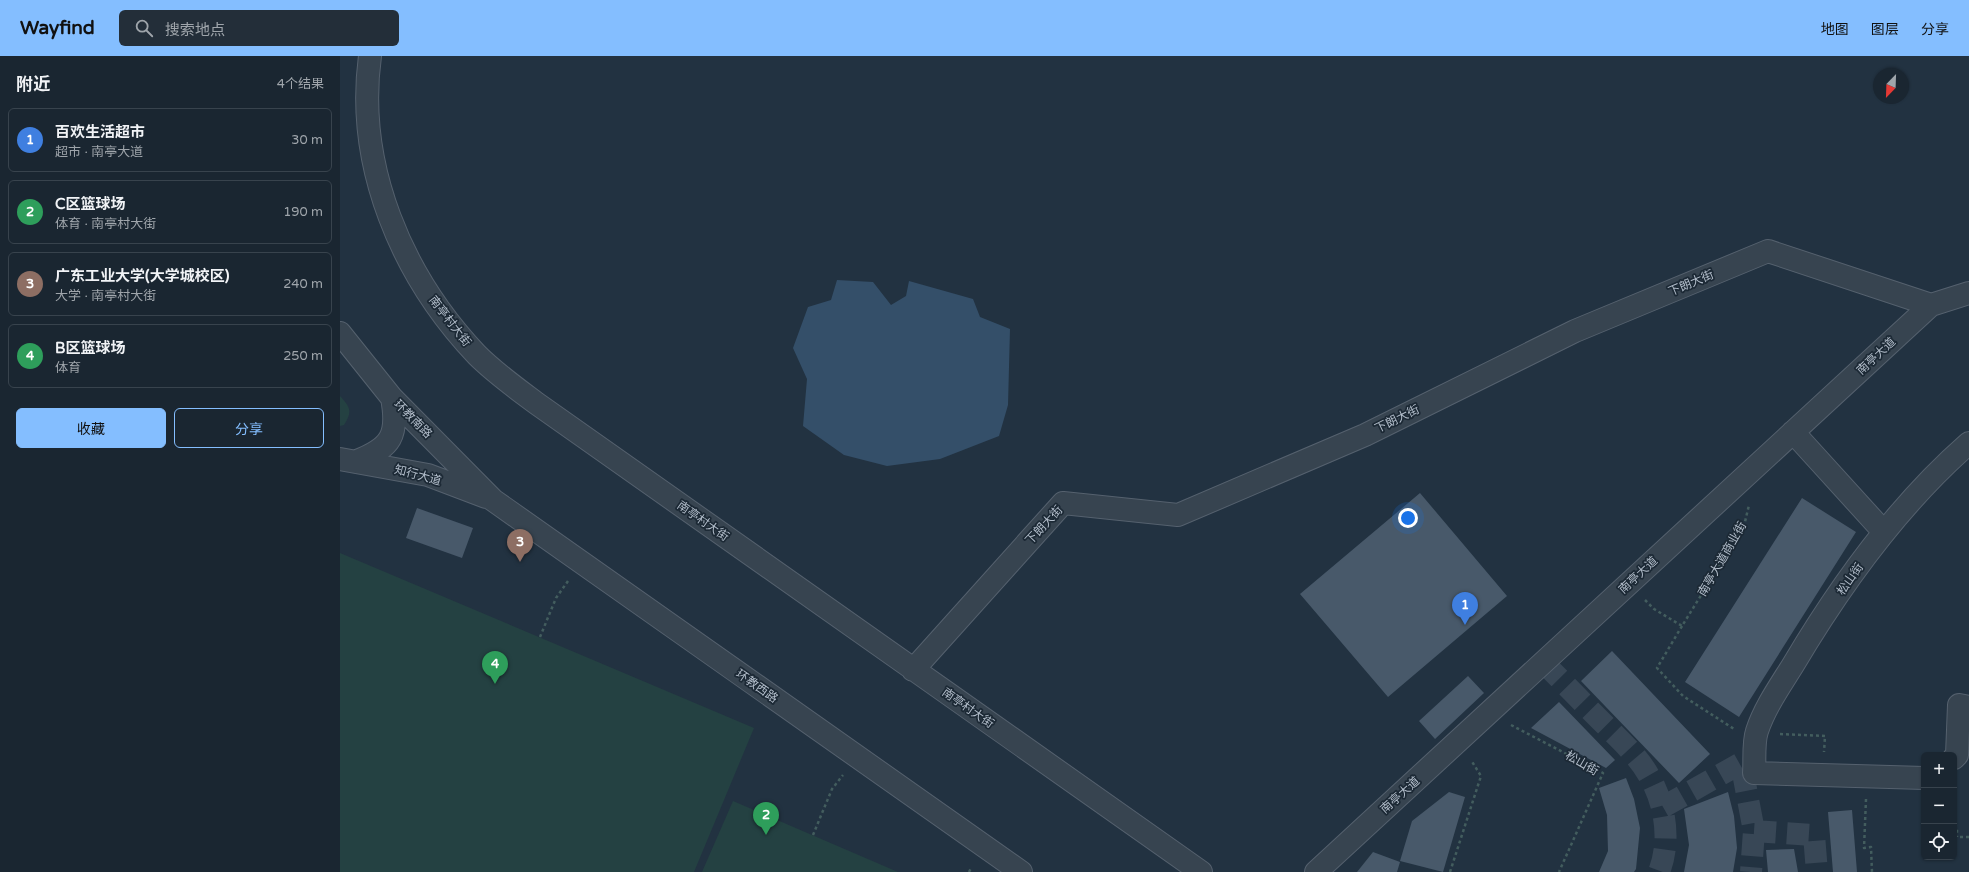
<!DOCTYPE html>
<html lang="zh">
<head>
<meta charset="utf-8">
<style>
  body { margin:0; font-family:"Varela Round","Noto Sans SC",sans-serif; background:#232e39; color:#f1f3f6 }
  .controls { position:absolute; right:12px; bottom:12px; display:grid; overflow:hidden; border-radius:6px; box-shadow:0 1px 3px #0004 }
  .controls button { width:36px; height:36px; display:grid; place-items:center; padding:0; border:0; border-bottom:1px solid #38434d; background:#1a2631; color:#f1f3f6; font:20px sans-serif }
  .compass { position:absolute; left:1533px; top:12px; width:36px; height:36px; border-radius:50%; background:#1a2631; box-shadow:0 1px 3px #0004; rotate:203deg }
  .you { position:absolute; left:1068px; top:462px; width:14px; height:14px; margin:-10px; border:3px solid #fff; border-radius:50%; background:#1a73e8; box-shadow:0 0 0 6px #1a73e833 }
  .badge { display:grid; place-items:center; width:26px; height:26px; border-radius:50%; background:#84beff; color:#fff; font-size:13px; font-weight:700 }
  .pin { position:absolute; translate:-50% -33px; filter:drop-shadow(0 1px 2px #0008) }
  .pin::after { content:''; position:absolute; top:21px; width:14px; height:12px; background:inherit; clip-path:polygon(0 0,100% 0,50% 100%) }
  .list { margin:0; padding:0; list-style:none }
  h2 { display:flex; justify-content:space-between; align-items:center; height:52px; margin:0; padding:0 16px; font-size:17px }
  h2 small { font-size:13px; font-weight:400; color:#9fa5ab }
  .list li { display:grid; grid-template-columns:26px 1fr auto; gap:12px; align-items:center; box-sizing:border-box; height:64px; margin:0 8px 8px; padding:0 8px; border:1px solid #38434d; border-radius:6px }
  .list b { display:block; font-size:15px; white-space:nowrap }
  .list p { margin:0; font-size:13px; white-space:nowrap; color:#9fa5ab }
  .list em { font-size:13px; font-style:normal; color:#9fa5ab }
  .actions { display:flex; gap:8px; padding:12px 16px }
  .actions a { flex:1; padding:9px 0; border:1px solid #84beff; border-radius:6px; text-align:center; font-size:14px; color:#84beff }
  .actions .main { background:#84beff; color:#111 }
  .icon { flex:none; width:22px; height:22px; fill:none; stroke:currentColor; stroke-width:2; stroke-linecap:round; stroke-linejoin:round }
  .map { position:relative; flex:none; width:1629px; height:816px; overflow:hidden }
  header { display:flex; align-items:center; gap:24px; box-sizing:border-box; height:56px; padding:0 20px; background:#84beff; color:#111 }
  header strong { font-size:19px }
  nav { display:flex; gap:22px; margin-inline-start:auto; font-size:14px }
  .search { width:280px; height:36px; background:#232e39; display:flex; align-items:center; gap:10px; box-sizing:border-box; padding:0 14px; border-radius:6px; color:#9fa5ab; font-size:15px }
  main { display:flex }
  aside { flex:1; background:#1a2631 }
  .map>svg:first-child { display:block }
  .green { fill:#244142 }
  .water { fill:#344f69 }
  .building { fill:#48596a }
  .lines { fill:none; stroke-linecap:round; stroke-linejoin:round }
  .minor-tunnel { stroke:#384756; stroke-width:22; stroke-dasharray:22 11; stroke-linecap:butt }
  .minor-casing { stroke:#55616e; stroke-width:24 }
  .path { stroke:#435d5e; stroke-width:2.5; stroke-dasharray:3 3; stroke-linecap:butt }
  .minor { stroke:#374450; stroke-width:22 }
  .labels { text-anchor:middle; stroke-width:3.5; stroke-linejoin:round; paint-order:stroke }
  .street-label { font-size:12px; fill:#b3becb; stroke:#1c2935 }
</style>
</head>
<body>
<header>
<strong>Wayfind</strong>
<div class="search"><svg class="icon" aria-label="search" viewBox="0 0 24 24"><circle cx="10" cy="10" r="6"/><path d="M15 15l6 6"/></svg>搜索地点</div>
<nav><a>地图</a><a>图层</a><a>分享</a></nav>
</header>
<main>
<aside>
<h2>附近<small>4个结果</small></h2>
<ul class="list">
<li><span class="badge" style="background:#3f7fe0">1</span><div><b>百欢生活超市</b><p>超市 · 南亭大道</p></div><em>30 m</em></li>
<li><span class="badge" style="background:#2e9e5b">2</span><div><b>C区篮球场</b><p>体育 · 南亭村大街</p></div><em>190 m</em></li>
<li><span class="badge" style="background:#8d6e63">3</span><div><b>广东工业大学(大学城校区)</b><p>大学 · 南亭村大街</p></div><em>240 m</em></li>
<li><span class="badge" style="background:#2e9e5b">4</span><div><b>B区篮球场</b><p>体育</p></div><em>250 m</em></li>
</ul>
<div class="actions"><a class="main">收藏</a><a>分享</a></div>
</aside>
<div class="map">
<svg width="1629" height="816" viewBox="0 0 1629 816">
  <rect width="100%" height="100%" fill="#223241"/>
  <path class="green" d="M0,340C10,351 13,355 4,369L0,370Z
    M0,497L414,672L354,816H0Z
    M393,745L558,816H362Z"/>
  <path class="water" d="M497,224L533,226L551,249L566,240L569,225L633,243L640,261L670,273L668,349L659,380L600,403L547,410L504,399L463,370L467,323L453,292L468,251L491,244Z"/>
  <path class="building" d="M1080,437L1167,540L1048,641L960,538Z
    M1462,442L1516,476L1399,661L1345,626Z
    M77,452L133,472L122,502L66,482Z
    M1272,595L1370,698L1339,727L1241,625Z
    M1128,620L1144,637L1095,683L1079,665Z
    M1219,646L1275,704L1266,712L1191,672Z
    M1286,722L1294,743L1300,772L1296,813L1294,816H1259L1268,795L1267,759L1259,732Z
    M1109,736L1125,741L1103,816L1060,805L1072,765Z
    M1388,736L1394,760L1397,792L1393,816H1344L1349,789L1344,753Z
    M1512,754L1517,816H1493L1488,756Z
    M1454,793L1458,816H1428L1426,794Z
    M1033,796L1060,806L1057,816H1017Z"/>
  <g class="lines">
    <path class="minor-tunnel" d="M1204,607C1223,626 1242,646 1261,665C1273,677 1285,688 1295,700C1322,731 1334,777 1319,816
      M1323,751L1403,706V717L1414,775L1411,816
      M1414,775L1474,779L1477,816"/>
    <defs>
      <path id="minor" d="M30,0C15,110 62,220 137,299C155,317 176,332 196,347L861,816
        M0,277L52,342L153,444L681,816
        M1453,376L1543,475
        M0,403L88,419L146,441
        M17,405C51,392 59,379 52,342
        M573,614L723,447L838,459L1025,379L1235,275L1428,195L1591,249
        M1614,702L1617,699L1619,649L1629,651
        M1584,722L1414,717C1415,704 1413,687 1417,675C1425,651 1440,630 1453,609C1501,528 1558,449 1629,387
        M976,816L1591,249L1629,237"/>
    </defs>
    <use href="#minor" class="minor-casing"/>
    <path class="path" d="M1305,544L1314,553L1342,570L1404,470L1409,449
      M1342,570L1317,612L1343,640L1394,673
      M200,581L216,542L228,525
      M1171,669L1263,717L1219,816
      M1440,678L1485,680L1484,696
      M1526,743L1524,792L1531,791L1532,816
      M1614,770L1617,771V781
      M473,779L492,733L503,719
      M1614,781H1629
      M629,816L631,812
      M1110,816L1141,720L1131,704"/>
    <use href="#minor" class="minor"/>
  </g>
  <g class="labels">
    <g class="street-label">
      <text transform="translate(1351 227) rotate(-23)" y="4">下朗大街</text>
      <text transform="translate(110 265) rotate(52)" y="4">南亭村大街</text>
      <text transform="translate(1536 300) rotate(-43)" y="4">南亭大道</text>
      <text transform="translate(73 363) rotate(45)" y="4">环教南路</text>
      <text transform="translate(1057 363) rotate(-26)" y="4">下朗大街</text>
      <text transform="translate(78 419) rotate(15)" y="4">知行大道</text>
      <text transform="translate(363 465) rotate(35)" y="4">南亭村大街</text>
      <text transform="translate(704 469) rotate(-47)" y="4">下朗大街</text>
      <text transform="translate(1382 503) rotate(-60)" y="4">南亭大道商业街</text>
      <text transform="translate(1298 519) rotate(-43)" y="4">南亭大道</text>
      <text transform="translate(1510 523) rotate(-55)" y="4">松山街</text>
      <text transform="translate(417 630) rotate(35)" y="4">环教西路</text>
      <text transform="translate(628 652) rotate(35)" y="4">南亭村大街</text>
      <text transform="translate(1242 707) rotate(30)" y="4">松山街</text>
      <text transform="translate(1060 739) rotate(-42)" y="4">南亭大道</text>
    </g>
  </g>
</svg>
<div class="controls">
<button>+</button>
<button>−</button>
<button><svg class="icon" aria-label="locate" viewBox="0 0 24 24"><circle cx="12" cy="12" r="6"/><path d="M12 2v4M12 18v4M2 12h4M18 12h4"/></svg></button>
</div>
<svg class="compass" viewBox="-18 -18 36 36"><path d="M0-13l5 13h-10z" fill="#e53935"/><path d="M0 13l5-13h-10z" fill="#9fa5ab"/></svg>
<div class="you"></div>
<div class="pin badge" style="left:1125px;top:569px;background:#3f7fe0">1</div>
<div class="pin badge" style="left:426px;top:779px;background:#2e9e5b">2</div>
<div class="pin badge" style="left:180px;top:506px;background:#8d6e63">3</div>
<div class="pin badge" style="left:155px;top:628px;background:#2e9e5b">4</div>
</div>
</main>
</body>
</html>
